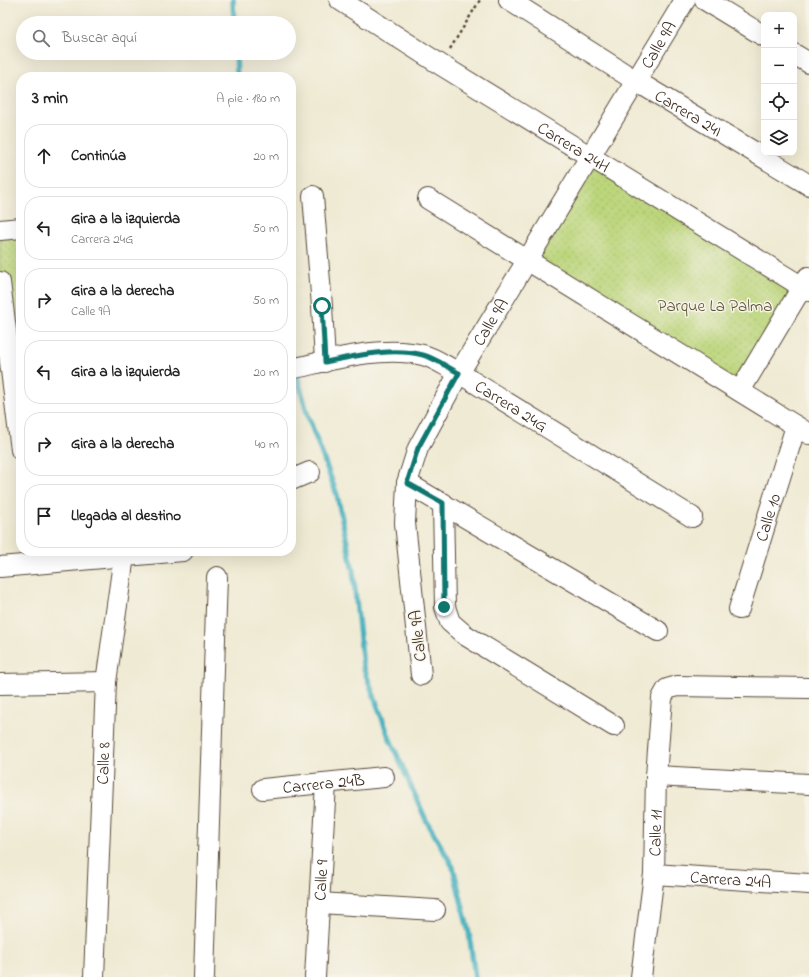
<!DOCTYPE html>
<html lang="es">
<head>
<meta charset="utf-8">
<style>
  body { margin:0; font-family:"Indie Flower",sans-serif; background:#f2f2f2; color:#222 }
  .controls { position:absolute; right:12px; top:12px; display:grid; overflow:hidden; border-radius:8px; box-shadow:0 4px 16px #0002 }
  .controls button { width:36px; height:36px; display:grid; place-items:center; padding:0; border:0; border-bottom:1px solid #e0e0e0; background:#fff; color:#222; font:20px sans-serif }
  .stop { position:absolute; width:12px; height:12px; margin:-9px; border:3px solid #0f766e; border-radius:50%; background:#fff }
  .stop.end { background:#0f766e; border-color:#fff; box-shadow:0 1px 4px #0008 }
  .list { margin:0; padding:0; list-style:none }
  h2 { display:flex; justify-content:space-between; align-items:center; height:52px; margin:0; padding:0 16px; font-size:17px }
  h2 small { font-size:13px; font-weight:400; color:#767676 }
  .list li { display:grid; grid-template-columns:26px 1fr auto; gap:12px; align-items:center; box-sizing:border-box; height:64px; margin:0 8px 8px; padding:0 8px; border:1px solid #e0e0e0; border-radius:16px }
  .list b { display:block; font-size:15px; white-space:nowrap }
  .list p { margin:0; font-size:13px; white-space:nowrap; color:#767676 }
  .list em { font-size:13px; font-style:normal; color:#767676 }
  .icon { flex:none; width:22px; height:22px; fill:none; stroke:currentColor; stroke-width:2; stroke-linecap:round; stroke-linejoin:round }
  .map { position:relative; flex:none; width:809px; height:977px; overflow:hidden }
  .search { position:absolute; background:#fff; box-shadow:0 4px 16px #0002; left:16px; top:16px; width:280px; height:44px; display:flex; align-items:center; gap:10px; box-sizing:border-box; padding:0 14px; border-radius:22px; color:#767676; font-size:15px }
  .panel { position:absolute; background:#fff; box-shadow:0 4px 16px #0002; left:16px; top:72px; width:280px; height:484px; border-radius:16px }
  .map>svg:first-child { display:block }
  .grass { fill:url(#grass-dots); stroke:#7c804c }
  .lines { fill:none; stroke-linecap:round; stroke-linejoin:round }
  .stream { stroke:#41afbe; stroke-width:5.5 }
  .minor-casing { stroke:#564739; stroke-width:22 }
  .path { stroke:#564739; stroke-width:2.5; stroke-dasharray:3 3; stroke-linecap:butt }
  .minor { stroke:#fff; stroke-width:20 }
  .route { stroke:#0f766e; stroke-width:5 }
  .labels { text-anchor:middle; stroke-width:3; stroke-linejoin:round; paint-order:stroke }
  .street-label { font-size:17px; fill:#3b2a1e; stroke:#f7f3e8 }
  .park-label { font-size:17px; fill:#5b5535; stroke:#f7f3e8 }
</style>
</head>
<body>
<div class="map">
<svg width="809" height="977" viewBox="0 0 809 977">
  <defs>
    <pattern id="grass-dots" width="8" height="8" patternUnits="userSpaceOnUse"><rect width="8" height="8" fill="#bcd67b"/><path d="M2 2h.1M6 6h.1" fill="none" stroke="#a2b86a" stroke-width="1.8" stroke-linecap="round"/></pattern>
  </defs>
  <rect width="100%" height="100%" fill="#f7f3e8"/>
  <filter id="ink" filterUnits="userSpaceOnUse"><feTurbulence type="fractalNoise" baseFrequency=".025" numOctaves="2"/><feDisplacementMap in="SourceGraphic" scale="8" xChannelSelector="R" yChannelSelector="G"/><feConvolveMatrix kernelMatrix="1 2 1 2 8 2 1 2 1" color-interpolation-filters="sRGB"/></filter>
  <filter id="wash" filterUnits="userSpaceOnUse"><feTurbulence type="fractalNoise" baseFrequency=".012" numOctaves="4" result="noise"/><feDisplacementMap in="SourceGraphic" scale="16" xChannelSelector="R" yChannelSelector="G"/><feGaussianBlur stdDeviation="0.9" result="paint"/><feColorMatrix in="noise" values="0 0 0 0 0 0 0 0 0 0 0 0 0 0 0 0 0 1.4 0 .05"/><feComposite in="paint" operator="in"/></filter>
  <g filter="url(#wash)">
    <rect width="100%" height="100%" fill="#efead3"/>
    <path class="grass" d="M590,157L802,287L740,391L527,260Z
      M21,228V450L0,282V230Z"/>
    <g class="lines">
      <path class="stream" d="M233,0L234,23
        M236,53L237,77
        M291,353L308,416L337,495L353,571L363,666L389,737L426,820L453,867L469,933L475,977"/>
    </g>
  </g>
  <g filter="url(#ink)">
    <g class="lines">
      <defs>
        <g id="minor">
          <path id="s1" d="M340,0L441,65L809,291"/>
          <path id="s2" d="M509,0L636,81L809,185"/>
          <path d="M705,0L764,36"/>
          <path d="M794,54L809,63"/>
          <path d="M313,196L322,306L325,362"/>
          <path d="M428,199L809,434"/>
          <path d="M0,230L21,228"/>
          <path d="M0,282L21,450"/>
          <path id="s3" d="M291,369C332,360 381,345 423,355C435,358 447,367 459,373L692,517"/>
          <path d="M740,391L808,277"/>
          <path d="M291,480L310,472"/>
          <path d="M407,483L658,631"/>
          <path d="M443,503L445,607L450,622L465,635L614,726"/>
          <path d="M0,567L183,551"/>
          <path id="s4" d="M739,609L796,426"/>
          <path id="s5" d="M421,675L405,523L407,483L418,448L459,373L685,0"/>
          <path d="M0,684L106,682"/>
          <path d="M656,776L809,784"/>
          <path id="s6" d="M263,789L384,777"/>
          <path id="s7" d="M654,874L809,884"/>
          <path d="M319,903L435,910"/>
          <path id="s8" d="M94,977L106,682L124,556L123,551"/>
          <path d="M204,977L217,577"/>
          <path id="s9" d="M315,977L326,783"/>
          <path id="s10" d="M641,977L654,874L656,776L662,698L667,689L677,686L809,688"/>
        </g>
      </defs>
      <use href="#minor" class="minor-casing"/>
      <path class="path" d="M450,49L480,0"/>
      <use href="#minor" class="minor"/>
    </g>
  </g>
  <g class="lines" filter="url(#ink)">
    <path class="route" d="M322,306L325,362C357,356 390,347 423,355C435,358 447,367 459,373L418,448L407,483L443,503L444,607"/>
  </g>
  <g class="labels">
    <g class="street-label">
      <text dy="6" stroke="none"><textPath href="#s5" startOffset="699">Calle 9A</textPath></text>
      <text dy="6" stroke="none"><textPath href="#s2" startOffset="212">Carrera 24I</textPath></text>
      <text dy="6" stroke="none"><textPath href="#s1" startOffset="276">Carrera 24H</textPath></text>
      <text dy="6" stroke="none"><textPath href="#s5" startOffset="375">Calle 9A</textPath></text>
      <text dy="6" stroke="none"><textPath href="#s3" startOffset="236">Carrera 24G</textPath></text>
      <text dy="6" stroke="none"><textPath href="#s4" startOffset="96">Calle 10</textPath></text>
      <text transform="translate(417 636) rotate(-96)" y="6">Calle 9A</text>
      <text dy="6" stroke="none"><textPath href="#s8" startOffset="214">Calle 8</textPath></text>
      <text dy="6" stroke="none"><textPath href="#s6" startOffset="61">Carrera 24B</textPath></text>
      <text dy="6" stroke="none"><textPath href="#s10" startOffset="145">Calle 11</textPath></text>
      <text dy="6" stroke="none"><textPath href="#s7" startOffset="77">Carrera 24A</textPath></text>
      <text dy="6" stroke="none"><textPath href="#s9" startOffset="97">Calle 9</textPath></text>
    </g>
    <g class="park-label">
      <text x="715" y="311">Parque La Palma</text>
    </g>
  </g>
</svg>
<div class="controls">
<button>+</button>
<button>−</button>
<button><svg class="icon" aria-label="locate" viewBox="0 0 24 24"><circle cx="12" cy="12" r="6"/><path d="M12 2v4M12 18v4M2 12h4M18 12h4"/></svg></button>
<button><svg class="icon" aria-label="layers" viewBox="0 0 24 24"><path d="M12 4l9 5-9 5-9-5zM3 14l9 5 9-5"/></svg></button>
</div>
<div class="stop" style="left:322px;top:306px"></div>
<div class="stop end" style="left:444px;top:607px"></div>
<div class="search"><svg class="icon" aria-label="search" viewBox="0 0 24 24"><circle cx="10" cy="10" r="6"/><path d="M15 15l6 6"/></svg>Buscar aquí</div>
<section class="panel">
<h2>3 min<small>A pie · 180 m</small></h2>
<ul class="list">
<li><svg class="icon" aria-label="ahead" viewBox="0 0 24 24"><path d="M12 20V5M6 11l6-6 6 6"/></svg><div><b>Continúa</b></div><em>20 m</em></li>
<li><svg class="icon" aria-label="left" viewBox="0 0 24 24"><path d="M17 20v-9H6M10 6l-5 5 5 5"/></svg><div><b>Gira a la izquierda</b><p>Carrera 24G</p></div><em>50 m</em></li>
<li><svg class="icon" aria-label="right" viewBox="0 0 24 24"><path d="M7 20v-9h11M14 6l5 5-5 5"/></svg><div><b>Gira a la derecha</b><p>Calle 9A</p></div><em>50 m</em></li>
<li><svg class="icon" aria-label="left" viewBox="0 0 24 24"><path d="M17 20v-9H6M10 6l-5 5 5 5"/></svg><div><b>Gira a la izquierda</b></div><em>20 m</em></li>
<li><svg class="icon" aria-label="right" viewBox="0 0 24 24"><path d="M7 20v-9h11M14 6l5 5-5 5"/></svg><div><b>Gira a la derecha</b></div><em>40 m</em></li>
<li><svg class="icon" aria-label="arrive" viewBox="0 0 24 24"><path d="M6 21V4h12l-3 4 3 4H6"/></svg><div><b>Llegada al destino</b></div></li>
</ul>
</section>
</div>
</body>
</html>
